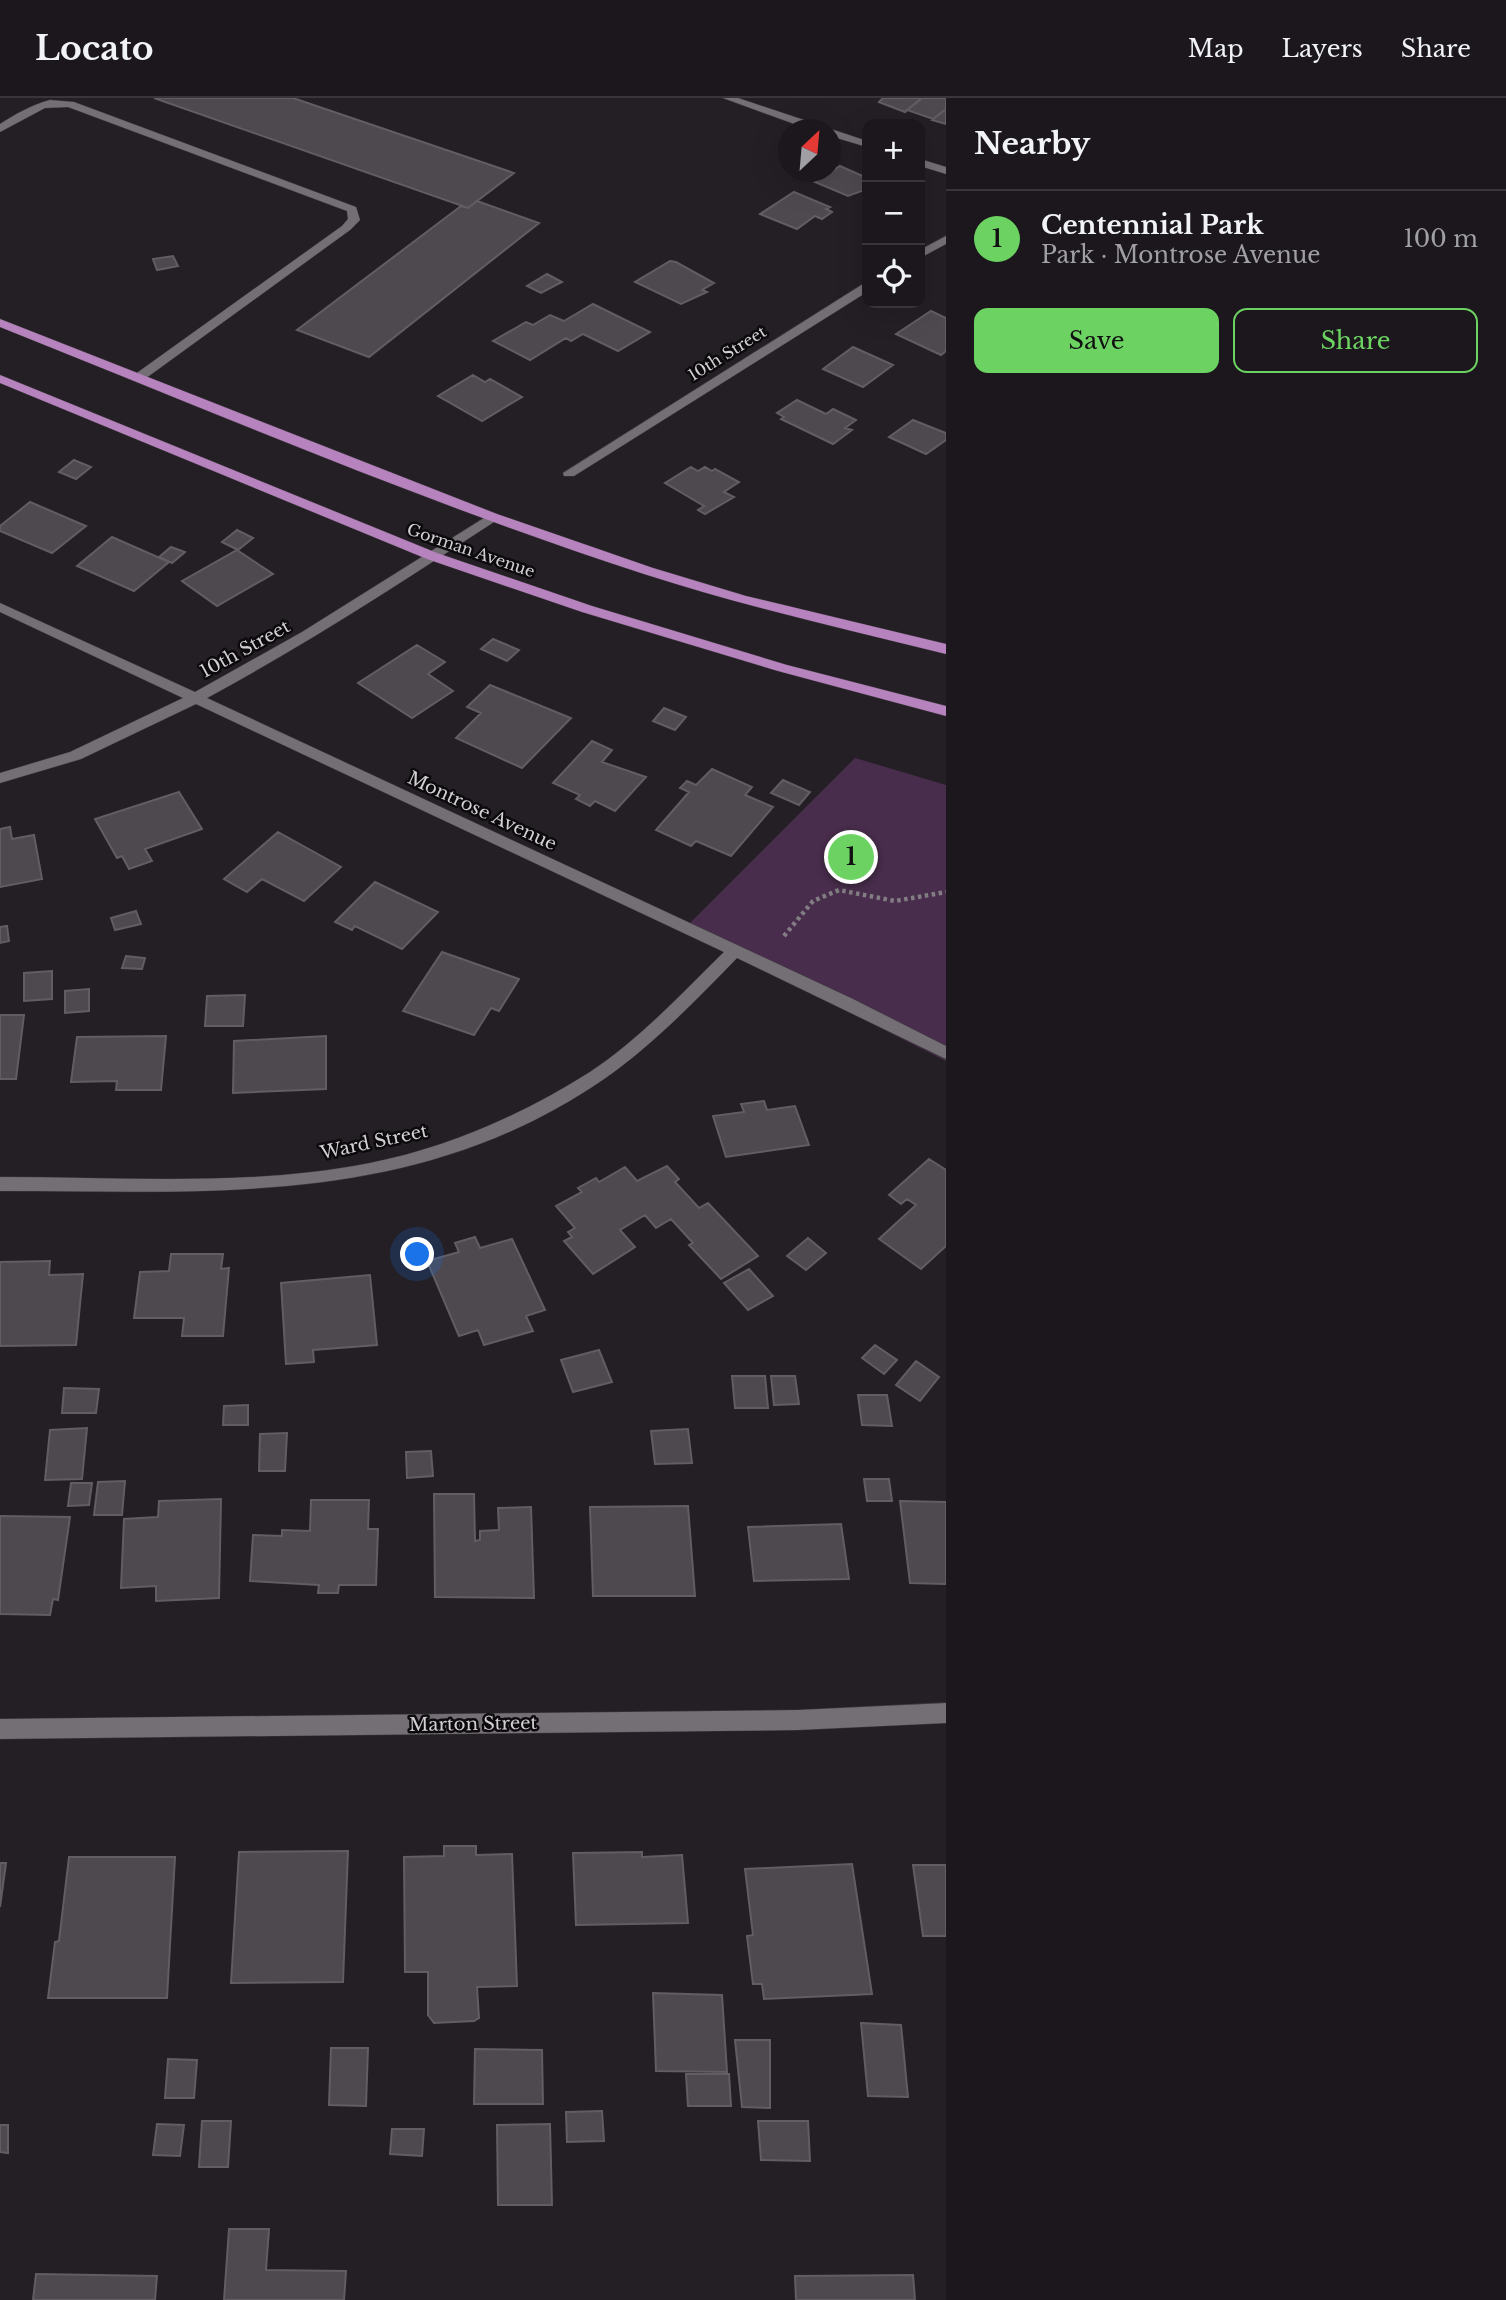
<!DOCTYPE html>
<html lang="en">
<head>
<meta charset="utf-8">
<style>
  body { margin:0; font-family:"Libre Baskerville",serif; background:#282429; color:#f1f3f6 }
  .controls { position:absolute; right:21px; top:21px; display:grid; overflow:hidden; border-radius:14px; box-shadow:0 7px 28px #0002 }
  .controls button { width:63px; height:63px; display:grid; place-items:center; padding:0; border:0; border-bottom:2px solid #39363b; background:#1b171c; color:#f1f3f6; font:35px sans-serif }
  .compass { position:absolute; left:778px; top:21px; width:63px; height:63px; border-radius:50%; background:#1b171c; box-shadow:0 7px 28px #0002; rotate:26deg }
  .you { position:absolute; left:418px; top:1157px; width:24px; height:24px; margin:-18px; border:5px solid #fff; border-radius:50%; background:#1a73e8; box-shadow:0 0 0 10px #1a73e833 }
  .badge { display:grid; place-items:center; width:46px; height:46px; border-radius:50%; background:#6cd362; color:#111; font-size:23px; font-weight:700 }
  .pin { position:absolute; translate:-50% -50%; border:4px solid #fff; box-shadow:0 2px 7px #0006 }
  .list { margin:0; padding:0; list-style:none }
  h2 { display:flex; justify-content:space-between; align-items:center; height:91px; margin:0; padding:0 28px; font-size:30px }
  h2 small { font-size:23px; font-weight:400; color:#a09fa3 }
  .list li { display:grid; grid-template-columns:46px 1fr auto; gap:21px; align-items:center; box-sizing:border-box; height:98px; padding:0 28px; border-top:2px solid #39363b }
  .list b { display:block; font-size:26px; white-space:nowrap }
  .list p { margin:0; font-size:23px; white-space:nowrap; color:#a09fa3 }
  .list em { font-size:23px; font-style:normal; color:#a09fa3 }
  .actions { display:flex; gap:14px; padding:21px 28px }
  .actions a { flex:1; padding:16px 0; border:2px solid #6cd362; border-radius:14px; text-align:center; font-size:24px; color:#6cd362 }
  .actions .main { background:#6cd362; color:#111 }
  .icon { flex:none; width:38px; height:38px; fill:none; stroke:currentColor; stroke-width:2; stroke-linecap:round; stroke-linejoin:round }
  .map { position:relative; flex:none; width:946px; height:2202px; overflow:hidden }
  header { display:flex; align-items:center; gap:42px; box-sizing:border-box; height:98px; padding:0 35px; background:#1b171c; border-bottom:2px solid #39363b }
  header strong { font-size:33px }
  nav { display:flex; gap:38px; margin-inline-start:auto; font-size:24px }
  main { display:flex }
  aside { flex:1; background:#1b171c }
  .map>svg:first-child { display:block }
  .green { fill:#482d4c }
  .building { fill:#4e484f; stroke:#625c63; stroke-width:2 }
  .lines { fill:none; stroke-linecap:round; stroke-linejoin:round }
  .lane-casing { stroke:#3d393e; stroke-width:1 }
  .street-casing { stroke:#3d393e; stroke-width:1 }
  .primary-casing { stroke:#3d393e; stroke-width:1 }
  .path { stroke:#817d82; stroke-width:4.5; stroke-dasharray:3.5 3.5; stroke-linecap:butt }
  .lane { fill:#746e75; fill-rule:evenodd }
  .street { fill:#746e75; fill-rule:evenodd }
  .primary { fill:#b783be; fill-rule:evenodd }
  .labels { text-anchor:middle; stroke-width:5; stroke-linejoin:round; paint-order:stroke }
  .far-street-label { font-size:16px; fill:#d3d0d4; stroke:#0c0a0c }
  .street-label { font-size:18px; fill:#d3d0d4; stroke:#0c0a0c }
</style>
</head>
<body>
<header>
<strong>Locato</strong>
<nav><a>Map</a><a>Layers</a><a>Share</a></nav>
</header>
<main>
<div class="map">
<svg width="946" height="2202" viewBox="0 0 946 2202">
  <rect width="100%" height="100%" fill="#241f25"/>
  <path class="green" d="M855,660L946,687V963L684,831Z"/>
  <path class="building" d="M154,0H293L514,75L468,110Z
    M883,0H922L905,14L879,4Z
    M922,0H946V11L933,21L907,12Z
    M946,11V26L932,22L933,21Z
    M840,68L867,80V85L863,88L867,91L848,98L815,84Z
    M794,94L830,109L826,111L832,114L822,121L815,118L797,131L760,116Z
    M477,103L539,125L369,259L297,232L461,108L468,110Z
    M173,158L178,168L157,172L153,161Z
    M670,163L676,164L714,185L702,192L707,194L681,206L635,184Z
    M547,176L562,184L541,195L527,188Z
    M593,206L650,234L618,253L583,236L571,243L566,240L530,262L493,243L526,224L533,227L550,217L564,223Z
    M931,213L946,220V253L941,257L896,236Z
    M853,249L893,267L863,289L823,271Z
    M473,277L485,284L490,281L522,299L482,323L438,298Z
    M797,302L826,316L833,311L856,322L845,330L852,332L833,346L781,321L784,319L777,315Z
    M913,322L946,335V342L926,356L889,339Z
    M74,362L91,369L76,381L59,374Z
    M691,369L698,373L705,369L712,373L715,371L739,384L724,394L734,399L705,416L698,412L704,408L665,385Z
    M30,404L86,428L52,455L0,433V428Z
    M237,432L253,440L238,452L222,444Z
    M112,439L169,464L134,493L77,468Z
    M171,449L185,454L172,465L159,459Z
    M237,452L273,476L217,508L182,483Z
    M493,541L519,552L507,563L481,551Z
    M417,547L445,564L428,576L453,593L412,620L358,585Z
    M490,587L571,620L522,670L456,640L481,615L467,609Z
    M664,610L686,619L675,632L653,623Z
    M592,643L612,652L602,664L646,679L615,713L595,703L590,708L576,701L580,697L553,685Z
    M712,671L752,689L745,697L773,709L731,758L696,743L691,748L656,732L689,694L680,690L687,683L696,687Z
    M783,682L810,694L799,707L771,695Z
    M179,694L202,731L145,751L152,763L129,771L122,758L117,760L95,721Z
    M10,729L12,741L34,737L42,781L0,789V731Z
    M278,734L341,769L304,803L262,781L247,794L224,781Z
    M375,784L438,814L402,851L355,828L352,832L335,824Z
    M136,813L141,826L115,832L111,820Z
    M7,828L9,843L0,845V829Z
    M442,854L519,881L499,913L491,910L474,937L403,913Z
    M126,858L145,860L142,871L122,870Z
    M52,873V901L24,903V875Z
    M89,891V913L65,915V893Z
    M245,897L243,928H205L207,898Z
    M0,917H24L16,981H0Z
    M166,938L161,992H116L117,983L71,984L77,939Z
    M326,938V991L233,995L234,943Z
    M764,1003L767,1012L795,1008L809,1047L726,1059L713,1018L744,1014L741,1006Z
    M929,1061L946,1072V1148L921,1171L879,1141L916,1107L907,1101L901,1106L889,1097Z
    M667,1068L679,1081L675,1084L699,1110L708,1105L758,1158L721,1181L689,1147L693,1145L671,1121L656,1130L645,1117L620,1132L635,1149L593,1176L564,1143L572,1139L568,1134L575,1130L556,1108L582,1094L578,1090L596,1080L599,1084L625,1069L637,1083Z
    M475,1139L480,1150L512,1141L545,1212L526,1218L533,1233L484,1247L478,1232L459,1238L427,1163L459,1154L455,1145Z
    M808,1140L826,1155L806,1172L787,1158Z
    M171,1156H223L221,1171L229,1170L223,1238H182L184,1220H134L140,1174L169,1173Z
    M50,1163L49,1177L83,1176L76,1247L0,1248V1164Z
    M749,1171L773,1198L748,1212L724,1185Z
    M370,1177L377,1247L313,1252L314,1264L286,1266L281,1185Z
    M875,1247L897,1262L884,1276L862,1260Z
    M599,1252L612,1284L573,1294L561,1262Z
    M916,1263L939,1279L920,1303L896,1287Z
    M732,1278H765L768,1310H735Z
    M771,1278H795L799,1306L774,1307Z
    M64,1290L99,1291L96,1315H62Z
    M858,1297H887L892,1328L862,1327Z
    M248,1307V1327H223L224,1308Z
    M87,1330L82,1381L45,1382L50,1332Z
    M688,1331L692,1365L655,1366L651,1333Z
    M287,1335L285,1373H259L260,1336Z
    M431,1353L433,1378L407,1380L406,1354Z
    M864,1381H889L892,1403H867Z
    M125,1383L122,1417H94L98,1384Z
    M71,1385H92L89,1407L68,1408Z
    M434,1396H474L475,1443L480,1442V1433L499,1432L498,1410L531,1409L534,1500L435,1499Z
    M221,1401L219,1500L156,1503V1488L121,1490L124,1421L158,1419L159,1403Z
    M311,1402H369L368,1431H378L376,1487H339L338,1495H318L319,1487L250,1483L253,1437L282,1438V1432L310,1433Z
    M900,1403L946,1404V1486L910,1485Z
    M688,1408L695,1498H593L590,1409Z
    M0,1418L70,1419L58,1502L53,1501L50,1517L0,1516Z
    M841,1426L849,1481L754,1483L748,1429Z
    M444,1748H476V1757L512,1756L517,1888L477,1889L479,1920L474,1923L434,1925L428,1917V1874H405L404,1759L444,1758Z
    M348,1753L343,1884L231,1885L239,1754Z
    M642,1754V1759L682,1757L688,1825L576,1827L573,1755Z
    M69,1759H175L167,1900H48L55,1844L59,1843Z
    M0,1765H6L0,1809Z
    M852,1766L872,1896L764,1901L762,1886H753L747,1838L753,1837L745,1771Z
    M913,1767H946V1838H923Z
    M653,1895L722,1897L727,1974L656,1973Z
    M861,1925L901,1927L908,1999L868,1998Z
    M735,1942H770V2010L742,2009Z
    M331,1950H368L366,2008L329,2007Z
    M475,1951L542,1952L543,2006H474Z
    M168,1961L197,1962L194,2000H165Z
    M686,1976H729L731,2008H688Z
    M602,2013L604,2043L567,2044L566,2014Z
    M202,2023H231L228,2069H199Z
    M758,2023H808L810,2063L761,2062Z
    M157,2026L184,2027L180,2058L153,2057Z
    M550,2026L552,2107H498L497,2027Z
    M0,2027H8V2055L0,2054Z
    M392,2031H424L422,2058L390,2056Z
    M229,2131H269L266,2172L346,2173L344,2202H224Z
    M36,2176L157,2178L155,2202H33Z
    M913,2177L915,2202H796L795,2178Z"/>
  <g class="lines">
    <defs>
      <path id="lane" d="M50,2L74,4L356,109L360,122L350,132L142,283H134V277L342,128L348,121L347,113L68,9L45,10L0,34V26C16,16 31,7 50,2Z"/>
      <path id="street" d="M723,0H738L867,43V49L830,38V32H811Z
        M920,61L946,69V76L920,68Z
        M946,138V146L920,160V152Z
        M863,186H867V194L574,378H564L563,375Z
        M492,415L497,416V422C402,484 307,546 207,600L853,901L946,948V961L737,860C695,903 653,947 604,981C416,1110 215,1093 0,1093V1079C123,1079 249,1089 370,1065C447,1050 524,1016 590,974C640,941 681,896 724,854L196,606L81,661L0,685V675L70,654L183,600L0,514V505L195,594L302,534Z
        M946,1605V1625L798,1632L0,1641V1621L798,1612Z"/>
      <path id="primary" d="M0,221L497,416L653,470L746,498L946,546V556C845,531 743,508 644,476C425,405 213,314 0,229Z
        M0,277L437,455L592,508L787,567L946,608V618L778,573L582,514L427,461L0,285Z"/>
    </defs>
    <use href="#lane" class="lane-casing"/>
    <use href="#street" class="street-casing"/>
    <use href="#primary" class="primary-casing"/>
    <path class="path" d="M784,838L813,803L839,792L895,803L946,794"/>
    <use href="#lane" class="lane"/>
    <use href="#street" class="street"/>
    <use href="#primary" class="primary"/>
  </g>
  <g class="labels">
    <g class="far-street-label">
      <text transform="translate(727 255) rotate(-32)" y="6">10th Street</text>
      <text transform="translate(471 452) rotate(19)" y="6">Gorman Avenue</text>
    </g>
    <g class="street-label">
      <text transform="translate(245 551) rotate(-29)" y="6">10th Street</text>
      <text transform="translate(482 713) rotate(25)" y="6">Montrose Avenue</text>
      <text transform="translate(374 1044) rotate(-12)" y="6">Ward Street</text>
      <text transform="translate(473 1626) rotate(-1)" y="6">Marton Street</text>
    </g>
  </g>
</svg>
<div class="controls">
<button>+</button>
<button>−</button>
<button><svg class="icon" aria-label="locate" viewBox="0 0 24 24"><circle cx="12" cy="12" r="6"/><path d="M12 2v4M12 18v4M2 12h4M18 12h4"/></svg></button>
</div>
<svg class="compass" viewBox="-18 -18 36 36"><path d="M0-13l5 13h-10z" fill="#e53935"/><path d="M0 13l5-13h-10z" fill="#a09fa3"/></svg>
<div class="you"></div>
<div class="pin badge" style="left:851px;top:759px">1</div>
</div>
<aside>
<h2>Nearby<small></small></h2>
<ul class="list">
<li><span class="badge">1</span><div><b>Centennial Park</b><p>Park · Montrose Avenue</p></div><em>100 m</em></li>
</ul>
<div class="actions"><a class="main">Save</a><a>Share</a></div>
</aside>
</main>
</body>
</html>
